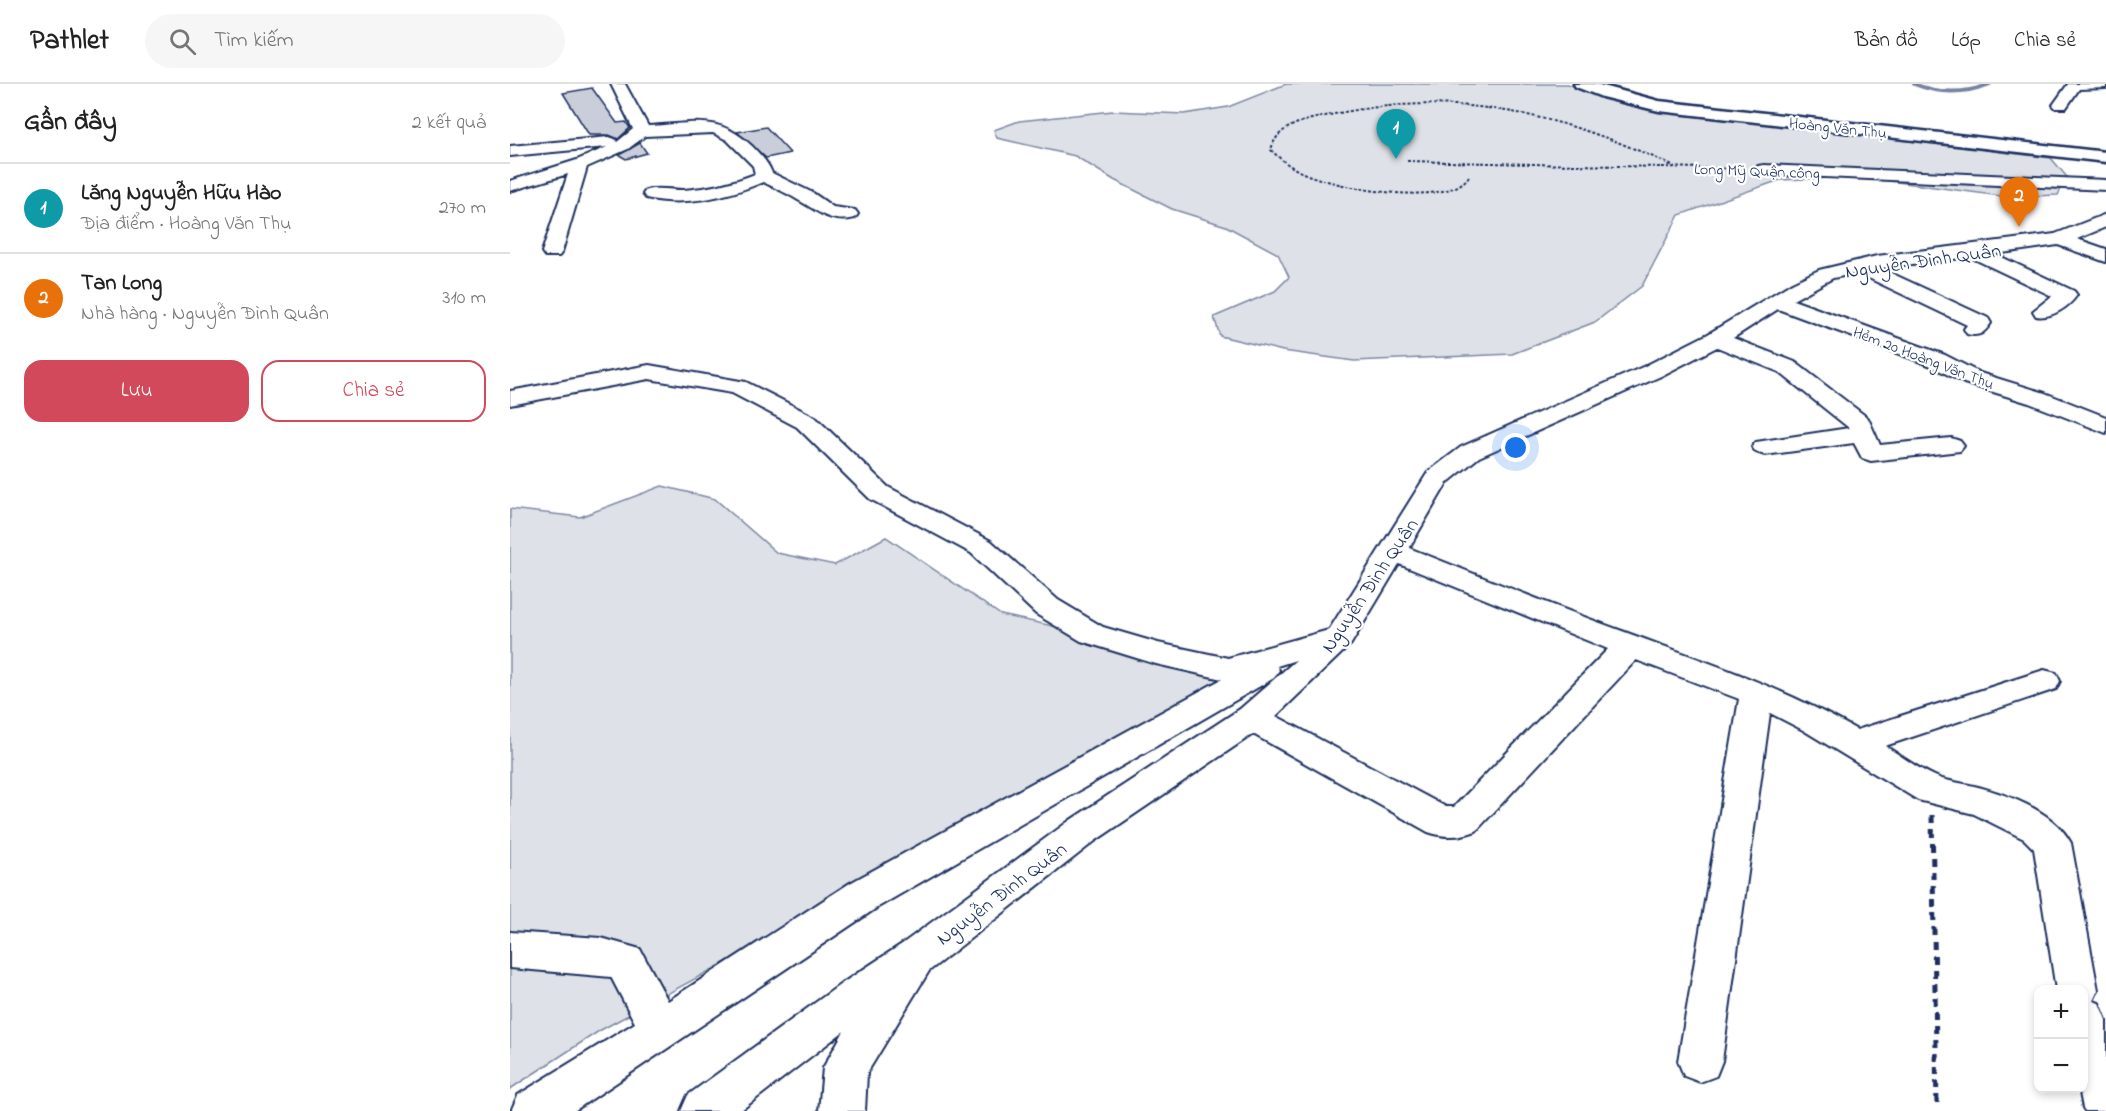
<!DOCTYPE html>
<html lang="vi">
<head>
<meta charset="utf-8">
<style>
  body { margin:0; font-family:"Indie Flower",sans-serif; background:#f6f6f6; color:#222 }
  .controls { position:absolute; right:18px; bottom:18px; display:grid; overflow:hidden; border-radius:12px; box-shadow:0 3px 9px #0003 }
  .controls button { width:54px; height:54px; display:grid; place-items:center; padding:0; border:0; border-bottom:2px solid #e0e0e0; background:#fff; color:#222; font:30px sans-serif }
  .you { position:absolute; left:1006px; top:364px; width:21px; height:21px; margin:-15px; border:4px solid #fff; border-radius:50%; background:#1a73e8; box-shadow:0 0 0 9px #1a73e833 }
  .badge { display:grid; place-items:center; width:39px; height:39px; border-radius:50%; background:#d1495b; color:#fff; font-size:20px; font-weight:700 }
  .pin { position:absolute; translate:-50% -50px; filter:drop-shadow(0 2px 3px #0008) }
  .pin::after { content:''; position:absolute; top:32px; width:21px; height:18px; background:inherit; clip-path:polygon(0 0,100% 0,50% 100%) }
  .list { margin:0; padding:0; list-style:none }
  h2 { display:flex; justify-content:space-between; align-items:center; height:78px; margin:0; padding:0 24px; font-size:26px }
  h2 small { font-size:20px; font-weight:400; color:#767676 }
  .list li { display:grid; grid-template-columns:39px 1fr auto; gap:18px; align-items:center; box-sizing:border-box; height:90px; padding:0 24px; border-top:2px solid #e0e0e0 }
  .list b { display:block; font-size:22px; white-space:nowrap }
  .list p { margin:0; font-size:20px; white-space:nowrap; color:#767676 }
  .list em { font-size:20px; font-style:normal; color:#767676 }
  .actions { display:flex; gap:12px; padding:18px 24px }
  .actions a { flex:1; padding:14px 0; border:2px solid #d1495b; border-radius:18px; text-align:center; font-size:21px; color:#d1495b }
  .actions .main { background:#d1495b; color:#fff }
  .icon { flex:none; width:33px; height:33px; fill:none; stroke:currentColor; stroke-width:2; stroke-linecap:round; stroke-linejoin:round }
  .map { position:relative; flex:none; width:1596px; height:1027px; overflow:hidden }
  header { display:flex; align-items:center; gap:36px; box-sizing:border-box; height:84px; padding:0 30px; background:#fff; border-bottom:2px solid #e0e0e0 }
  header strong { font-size:28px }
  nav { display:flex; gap:33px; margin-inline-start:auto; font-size:21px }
  .search { width:420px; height:54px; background:#f6f6f6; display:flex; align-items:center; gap:15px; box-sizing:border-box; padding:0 21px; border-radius:33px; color:#767676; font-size:22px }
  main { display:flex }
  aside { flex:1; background:#fff }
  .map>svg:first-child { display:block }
  .green { fill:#dee1e7; stroke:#7c88a2; stroke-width:1.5 }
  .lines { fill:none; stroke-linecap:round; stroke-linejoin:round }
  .stream { stroke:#77839f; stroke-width:4 }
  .building { fill:#caceda; stroke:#1b2f5e; stroke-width:1.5 }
  .minor-casing { stroke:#1b2f5e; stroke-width:4 }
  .major-casing { stroke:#1b2f5e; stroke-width:5 }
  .path-far1 { stroke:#1b2f5e; stroke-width:2; stroke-dasharray:3 2; stroke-linecap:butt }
  .path { stroke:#1b2f5e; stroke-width:5; stroke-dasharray:8 6; stroke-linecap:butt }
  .minor { fill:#fff; fill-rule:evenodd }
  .major { fill:#fff; fill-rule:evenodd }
  .labels { text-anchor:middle; stroke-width:4.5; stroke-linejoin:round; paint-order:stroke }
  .far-street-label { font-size:16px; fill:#1b2f5e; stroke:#fff }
  .street-label { font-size:20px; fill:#1b2f5e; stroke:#fff }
</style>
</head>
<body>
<header>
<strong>Pathlet</strong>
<div class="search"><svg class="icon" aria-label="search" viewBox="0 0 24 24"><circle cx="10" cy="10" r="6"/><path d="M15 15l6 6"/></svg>Tìm kiếm</div>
<nav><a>Bản đồ</a><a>Lớp</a><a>Chia sẻ</a></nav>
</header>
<main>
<aside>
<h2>Gần đây<small>2 kết quả</small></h2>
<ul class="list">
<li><span class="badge" style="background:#0f9aa8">1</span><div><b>Lăng Nguyễn Hữu Hào</b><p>Địa điểm · Hoàng Văn Thụ</p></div><em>270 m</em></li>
<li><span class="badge" style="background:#e8710a">2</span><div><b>Tan Long</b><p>Nhà hàng · Nguyễn Đình Quân</p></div><em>310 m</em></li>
</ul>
<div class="actions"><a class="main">Lưu</a><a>Chia sẻ</a></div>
</aside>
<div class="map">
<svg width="1596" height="1027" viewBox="0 0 1596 1027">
  <rect width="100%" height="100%" fill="#fff"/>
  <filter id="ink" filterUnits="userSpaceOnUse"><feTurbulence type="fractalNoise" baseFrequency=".0167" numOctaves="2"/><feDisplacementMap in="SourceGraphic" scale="12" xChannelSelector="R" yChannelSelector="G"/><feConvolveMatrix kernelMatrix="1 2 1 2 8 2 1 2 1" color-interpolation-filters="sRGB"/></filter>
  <g filter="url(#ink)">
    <path class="green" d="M776,0H1058L1102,17L1139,26L1541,74L1557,93L1548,111L1498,113L1350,93L1270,96L1169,131L1132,202L1085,238L1002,270L844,277L773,267L710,252L704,233L765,207L779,193L768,170L716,142L662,125L604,96L565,72L487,54L484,46L509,37L603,27L674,30L718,23Z
      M152,402L205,415L267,469L325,481L376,453L491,531L752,586L89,947L0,1005V425L70,433Z"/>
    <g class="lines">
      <path class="stream" d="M1404,0C1429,10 1455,10 1480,0"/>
    </g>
    <path class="building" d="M82,4L107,39L116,38L120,44L108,55L99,51H79L53,9Z
      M256,43L280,69L256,74L227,48Z
      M130,59L137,69L116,75L109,71Z"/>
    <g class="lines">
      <defs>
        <path id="minor" d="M101,0H115L138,42C183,40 208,29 243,63C251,72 258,78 262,89L303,109L323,123L345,126L348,130L345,134C319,140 309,127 288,116C277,109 265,104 253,98C218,113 173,123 136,114L133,110L136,106C148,103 162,106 174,106C199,104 222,99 245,90L243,82L217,56L203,49L135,52L118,65L77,83L52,168L49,172H35L32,168L58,90L0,107V97L67,76L97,63L0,72V62L99,53L105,55L107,58L123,45Z
          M1558,0H1596V4L1569,5L1556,24H1546L1543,21Z
          M1254,81L1596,96V106L1248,90L1245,86L1248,82Z
          M1596,130V143L1567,155L1596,165V178L1548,161L1485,170L1564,207L1567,211C1559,223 1541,235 1526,232L1523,227L1542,212L1460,173L1370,184L1478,234L1481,239C1474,249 1470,253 1457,250L1454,245L1457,241L1348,189L1323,194L1283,216L1435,271L1470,289L1535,309L1596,333V349L1519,319L1454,299L1419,281L1268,225L1223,254L1285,278L1358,334L1370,361L1441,354L1450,357L1454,362L1450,367L1361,377L1352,374L1344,359L1255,371L1246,368L1242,363L1246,358L1339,344L1269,288L1207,263L1151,292L969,373L937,399L899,464C970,492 1040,521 1112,547C1191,576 1273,603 1347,646L1534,586L1546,589L1550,597L1546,605L1375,662C1393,673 1412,688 1432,695C1445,699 1459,700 1472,704C1504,713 1545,729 1561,759L1588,906L1583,917L1589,919L1596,936V1027H1575L1573,1024L1569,1004H1574V906H1546L1524,765L1514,755L1464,730L1408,716L1293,646L1260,629L1212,977L1206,992L1190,998L1174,992L1168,977L1229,615L1126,576L966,747C949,753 935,754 918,748L743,650L585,757L419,887L357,989L355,1027H309L313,984L334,947L230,1027H171L178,1011L331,900L392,860L559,737L730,625L786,576L767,582L769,586L764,594L368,823L64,1027H1L8,1011L125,939L101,893L0,884V848L91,854L130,865L158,917L340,799L712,595L646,580L571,557L526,530L461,469L360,415L287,343L222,309L139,295L0,321V307L139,281L236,298L305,333L378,403L481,457L548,516L593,543L648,559L718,574L819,546L918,388L951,363L1135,282L1198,250L1282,199L1309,186L1367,172L1545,150ZM889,480L1098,565L944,723H936L766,632L841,560Z"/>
        <path id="major" d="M1064,0H1086L1149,17L1596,68V78L1149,27L1092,13L1066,3Z"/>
      </defs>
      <use href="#minor" class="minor-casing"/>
      <use href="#major" class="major-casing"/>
      <path class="path-far1" d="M897,77L1235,85
        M959,92C938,126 822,103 791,88C779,82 770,75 761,66C767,40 797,36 820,31C942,4 1054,30 1165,83"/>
      <path class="path" d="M1422,731L1427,1023"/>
      <use href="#minor" class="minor"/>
      <use href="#major" class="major"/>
    </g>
  </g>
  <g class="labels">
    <g class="far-street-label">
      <text transform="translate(1328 43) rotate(6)" y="6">Hoàng Văn Thụ</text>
      <text transform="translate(1247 86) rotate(2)" y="6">Long Mỹ Quận công</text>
      <text transform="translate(1414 273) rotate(21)" y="6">Hẻm 20 Hoàng Văn Thụ</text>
    </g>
    <g class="street-label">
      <text transform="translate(1413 176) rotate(-8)" y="7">Nguyễn Đình Quân</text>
      <text transform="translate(859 501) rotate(-56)" y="7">Nguyễn Đình Quân</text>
      <text transform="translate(491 809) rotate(-37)" y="7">Nguyễn Đình Quân</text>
    </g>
  </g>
</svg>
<div class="controls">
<button>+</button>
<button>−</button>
</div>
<div class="you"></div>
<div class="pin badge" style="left:886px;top:75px;background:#0f9aa8">1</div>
<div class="pin badge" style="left:1509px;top:143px;background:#e8710a">2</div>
</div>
</main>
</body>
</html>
